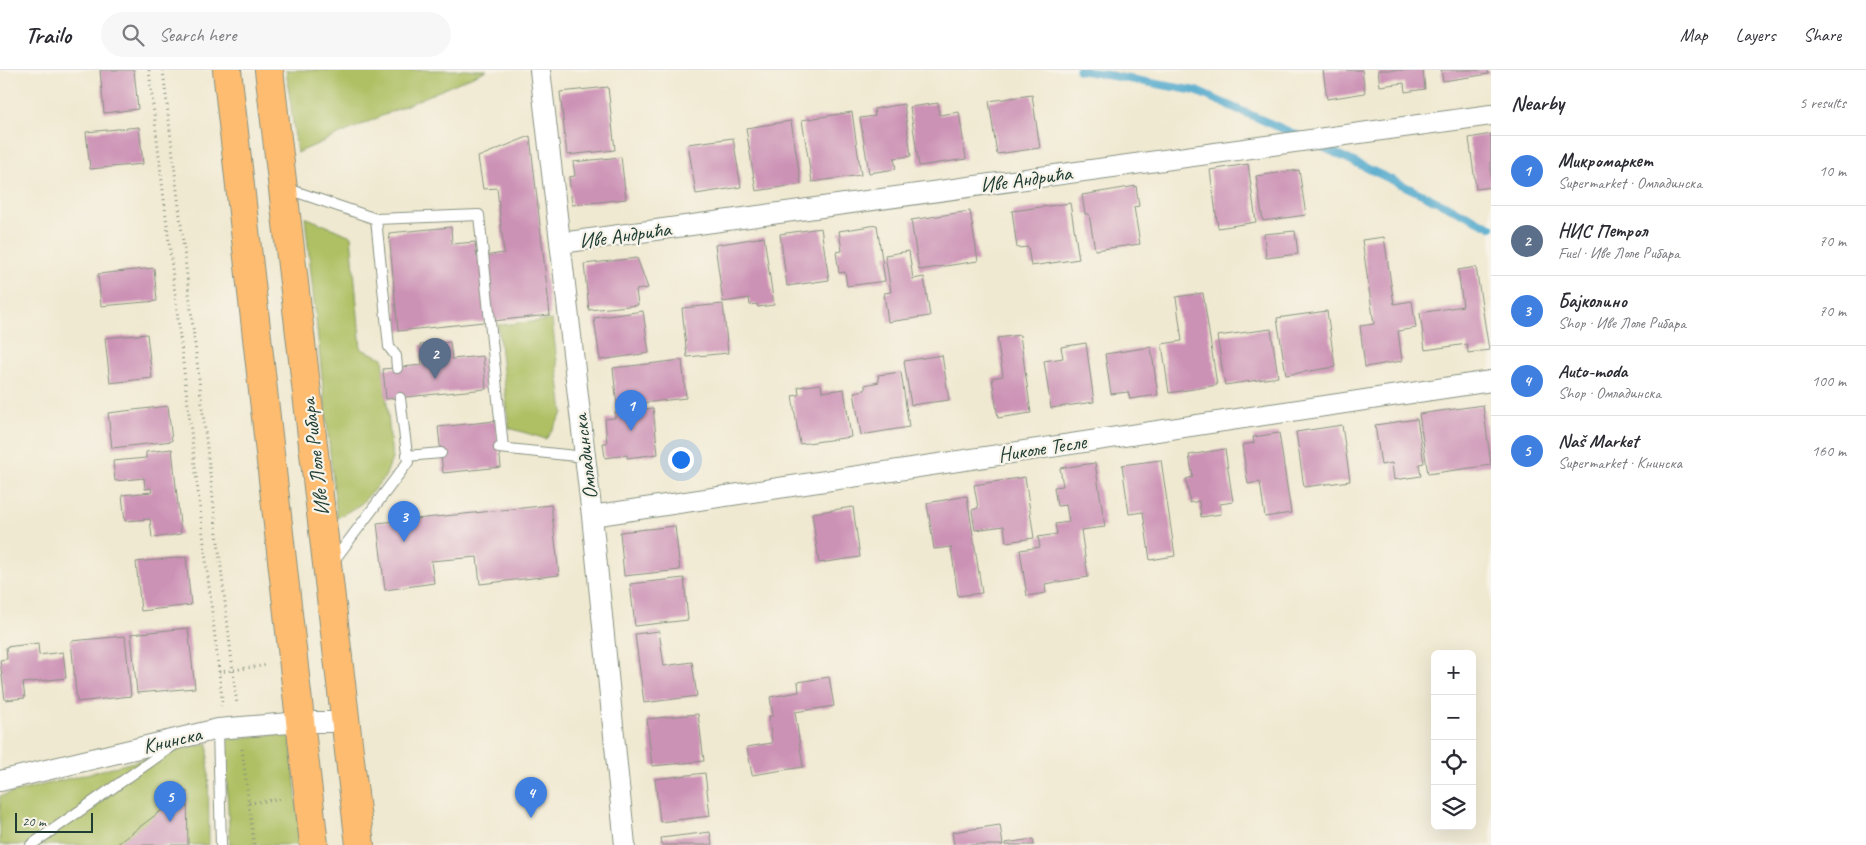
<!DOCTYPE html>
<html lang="en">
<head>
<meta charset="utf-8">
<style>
  body { margin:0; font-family:Caveat,sans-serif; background:#f7f7f7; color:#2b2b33 }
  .controls { position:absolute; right:15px; bottom:15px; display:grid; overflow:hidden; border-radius:8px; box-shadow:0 5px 20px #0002 }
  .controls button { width:45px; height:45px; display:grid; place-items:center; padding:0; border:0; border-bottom:1px solid #e1e1e2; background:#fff; color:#2b2b33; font:25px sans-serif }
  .scale { position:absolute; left:15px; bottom:12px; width:78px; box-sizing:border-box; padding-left:5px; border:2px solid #1f3d34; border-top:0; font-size:14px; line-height:18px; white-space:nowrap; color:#1f3d34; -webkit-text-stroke:4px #f7f3e8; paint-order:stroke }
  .you { position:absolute; left:680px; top:389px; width:18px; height:18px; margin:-12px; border:4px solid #fff; border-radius:50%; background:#1a73e8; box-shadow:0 0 0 8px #1a73e833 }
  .badge { display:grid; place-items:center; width:32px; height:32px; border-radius:50%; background:#111827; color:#fff; font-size:16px; font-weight:700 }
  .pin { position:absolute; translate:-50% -41px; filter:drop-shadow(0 1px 2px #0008) }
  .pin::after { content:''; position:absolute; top:26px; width:18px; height:15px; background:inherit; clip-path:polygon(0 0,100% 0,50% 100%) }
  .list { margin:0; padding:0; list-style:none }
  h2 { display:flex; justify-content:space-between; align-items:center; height:65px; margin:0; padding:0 20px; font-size:21px }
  h2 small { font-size:16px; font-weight:400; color:#7c7c81 }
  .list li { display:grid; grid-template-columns:32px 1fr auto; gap:15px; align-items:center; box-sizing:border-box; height:70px; padding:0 20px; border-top:1px solid #e1e1e2 }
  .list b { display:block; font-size:19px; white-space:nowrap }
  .list p { margin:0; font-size:16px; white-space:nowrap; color:#7c7c81 }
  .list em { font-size:16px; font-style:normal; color:#7c7c81 }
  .icon { flex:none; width:28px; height:28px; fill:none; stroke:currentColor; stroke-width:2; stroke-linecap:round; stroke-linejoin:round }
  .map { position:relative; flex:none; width:1491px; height:775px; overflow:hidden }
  header { display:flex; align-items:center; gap:30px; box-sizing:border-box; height:70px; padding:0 25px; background:#fff; border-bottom:1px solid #e1e1e2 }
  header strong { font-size:24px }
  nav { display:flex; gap:28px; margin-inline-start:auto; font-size:18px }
  .search { width:350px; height:45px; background:#f7f7f7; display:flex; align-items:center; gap:12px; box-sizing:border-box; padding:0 18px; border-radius:28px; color:#7c7c81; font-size:19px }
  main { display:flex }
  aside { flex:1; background:#fff }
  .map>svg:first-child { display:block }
  .green { fill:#aec063; stroke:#667e4c }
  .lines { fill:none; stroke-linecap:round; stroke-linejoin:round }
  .stream { stroke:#4fa8cc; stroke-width:8 }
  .building { fill:#cc92b5 }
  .service-casing { stroke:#889382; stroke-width:12 }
  .minor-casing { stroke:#889382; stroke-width:22 }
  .primary-casing { stroke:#889382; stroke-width:30 }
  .path { stroke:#889382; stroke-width:3; stroke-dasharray:1 4; stroke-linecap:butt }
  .service { stroke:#fff; stroke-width:10 }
  .minor { stroke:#fff; stroke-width:20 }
  .primary { stroke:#fdbc70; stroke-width:28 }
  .labels { text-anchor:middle; stroke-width:4.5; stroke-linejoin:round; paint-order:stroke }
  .street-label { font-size:21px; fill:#1f3d34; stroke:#f7f3e8 }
</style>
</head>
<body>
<header>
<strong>Trailo</strong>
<div class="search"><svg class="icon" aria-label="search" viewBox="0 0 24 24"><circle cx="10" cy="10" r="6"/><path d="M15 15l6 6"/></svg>Search here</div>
<nav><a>Map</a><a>Layers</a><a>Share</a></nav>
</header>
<main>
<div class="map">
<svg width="1491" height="775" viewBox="0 0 1491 775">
  <rect width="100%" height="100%" fill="#f7f3e8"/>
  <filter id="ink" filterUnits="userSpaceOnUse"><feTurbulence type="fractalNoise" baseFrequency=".02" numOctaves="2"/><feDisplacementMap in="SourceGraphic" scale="10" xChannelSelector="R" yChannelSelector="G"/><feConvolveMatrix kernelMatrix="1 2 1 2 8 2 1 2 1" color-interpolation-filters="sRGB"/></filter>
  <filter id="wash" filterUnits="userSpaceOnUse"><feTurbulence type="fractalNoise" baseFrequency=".0096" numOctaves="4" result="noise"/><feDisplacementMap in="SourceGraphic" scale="20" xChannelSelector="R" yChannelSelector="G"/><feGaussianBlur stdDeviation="1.12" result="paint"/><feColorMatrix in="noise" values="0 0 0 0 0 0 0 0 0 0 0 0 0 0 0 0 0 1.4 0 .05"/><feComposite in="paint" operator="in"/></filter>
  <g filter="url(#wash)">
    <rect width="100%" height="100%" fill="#f0e9d1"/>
    <path class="green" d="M286,0H487L297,83Z
      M305,147L351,166L361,279L383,288L392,389L385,407L361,434L337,448Z
      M552,250L563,343L546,369L509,358L498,255Z
      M290,663L301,775H230L224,669Z
      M208,673L209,775H0V726Z"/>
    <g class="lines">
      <path class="stream" d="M1079,0L1196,21L1299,66
        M1316,74L1491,157"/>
    </g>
    <g id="blocks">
      <path class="building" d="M100,0H134L138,39L104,43Z
        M1323,0H1362L1365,23L1327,29Z
        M1378,0H1423L1425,19L1405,22L1404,13L1380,16Z
        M1441,0H1488L1489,4L1443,11Z
        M608,17L615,80L567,85L560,22Z
        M1032,25L1040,78L997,84L989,31Z
        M938,33L939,45L959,42L966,89L919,96L910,37Z
        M904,34L911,86L894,88L896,99L869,103L860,48L875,46L874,39Z
        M852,42L861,105L812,112L802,50Z
        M791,51L801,114L756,121L746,58Z
        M139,57L143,94L90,99L86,62Z
        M1491,64V117L1476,119L1469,68Z
        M530,66L550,245L398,261L389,163L451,157L452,174L475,172L477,187L504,183L497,118L483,119L478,87Z
        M733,68L741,117L696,124L688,74Z
        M621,87L626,129L572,135L569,107L575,106L573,92Z
        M1248,94L1256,152L1218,158L1210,100Z
        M1299,100L1306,145L1263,151L1256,106Z
        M1136,116L1139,136L1134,137L1140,174L1095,180L1089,144H1085L1082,125Z
        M1070,133L1079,189L1031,196L1028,177L1017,178L1012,141Z
        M970,141L978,191L919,200L911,150Z
        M877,155L885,211L847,216L845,202L839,203L836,182L842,181L839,161Z
        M821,158L829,210L787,216L780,164Z
        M1295,161L1298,184L1266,188L1264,164Z
        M764,167L774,235L758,237L757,234L750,235L749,228L723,232L715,175Z
        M1384,167L1394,234L1412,231L1416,258L1398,261L1402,291L1365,297L1360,256L1374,254L1362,170Z
        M909,181L913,209L924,207L930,246L888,252L884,223L891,222L885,185Z
        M637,188L648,218L636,220L638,235L589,240L584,194Z
        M1476,197L1489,280L1468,283L1467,274L1425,280L1420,243L1463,236L1458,200Z
        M154,198L157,231L101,236L98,204Z
        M1203,223L1217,315L1169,323L1162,274L1182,271L1176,227Z
        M723,234L728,283L687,287L682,238Z
        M643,241L649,283L600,290L594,248Z
        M1327,241L1335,297L1286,305L1277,248Z
        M1271,259L1278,307L1225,315L1217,266Z
        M147,264L152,308L110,313L105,268Z
        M1020,265L1031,343L998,348L992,308L1003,306L997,268Z
        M450,272L452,289L483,286L486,319L386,329L383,299L422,295L420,275Z
        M1086,273L1094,332L1051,338L1044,291L1063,288L1061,277Z
        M1151,277L1158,325L1130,329L1128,322L1111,324L1105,284Z
        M942,285L949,330L911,335L904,291Z
        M682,290L686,328L617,336L613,298Z
        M901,302L909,357L861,365L854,322L865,320V315L879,312L878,305Z
        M821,314L822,322L844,319L851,367L800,374L792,326L799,325L798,317Z
        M1483,335L1491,395L1428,404L1419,344Z
        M168,336L172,371L112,378L108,343Z
        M653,338L658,384L627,388V385L605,388L603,373H607L605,349L615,348V342Z
        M1417,349L1424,393L1419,394L1421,406L1394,410L1392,393L1381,395L1375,355Z
        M496,351L501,397L443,403L438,357Z
        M1342,355L1350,411L1304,417L1296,362Z
        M1279,363L1291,443L1265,447L1260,412L1248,414L1242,375L1254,373L1253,367Z
        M172,379L181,464L152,468L150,449L125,451L122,425L152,422L151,418L145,419L144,408L115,411L113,391L146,388V382Z
        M1225,379L1233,432L1220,434L1221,444L1201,447L1199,431L1190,433L1186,409L1193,407L1189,385Z
        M1161,390L1175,486L1150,490L1143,442L1129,444L1122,395Z
        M1095,393L1105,457L1081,460L1088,507L1045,514L1046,523L1027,526L1020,480L1040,477L1038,467L1057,464L1055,454L1069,452L1066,435L1057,436L1054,417L1063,416L1060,398Z
        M1025,407L1034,468L1006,472L1004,456L975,460L972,440L978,438L974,415Z
        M967,426L982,523L958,526L951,477L934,479L927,433Z
        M551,435L559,505L480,514L477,487L431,491L434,513L385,520L377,453Z
        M853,437L860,487L819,493L812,443Z
        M675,456L680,500L624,506L620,462Z
        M186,487L191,535L141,541L136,492Z
        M684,508L688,550L635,556L630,514Z
        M188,558L195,618L137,623L131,564Z
        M659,561L664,596L692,592L697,626L644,633L635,564Z
        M125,566L131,626L77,632L71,571Z
        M38,573L39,585L63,582L66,608L23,613L25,628L5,630L0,590L7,589L6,577Z
        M829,607L834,636L795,642L803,697L752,705L747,677L772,673L769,646H773L770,627L799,622L798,612Z
        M698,644L704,691L652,696L647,649Z
        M705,703L710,746L660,752L655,709Z
        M187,721L188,775H116Z
        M1000,755L1003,775H954L952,762Z
        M710,762L712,775H662L661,768Z
        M1033,769L1034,775H1005V773Z"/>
    </g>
  </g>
  <g filter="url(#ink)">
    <use href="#blocks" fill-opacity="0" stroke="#889382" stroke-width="1"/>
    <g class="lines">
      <defs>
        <path id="service" d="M285,118L376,149L389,277L396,286L397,298
          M376,149L479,145L503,378
          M499,378L585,387
          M407,386L441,383
          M332,493L408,392L400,328
          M218,659L221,775
          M31,775L174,675"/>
        <path id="minor" d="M540,0L592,446L625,775
          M561,173L1491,45
          M592,446L1491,311
          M0,711L218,659L301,652H347"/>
        <path id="primary" d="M227,0L314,775
          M269,0L360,775"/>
      </defs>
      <use href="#service" class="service-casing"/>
      <use href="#minor" class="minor-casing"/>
      <use href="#primary" class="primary-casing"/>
      <path class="path" d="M149,0L222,628L221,636
        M163,0L237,635
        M219,602L268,595
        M242,679L254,775
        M249,733L283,729"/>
      <use href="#service" class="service"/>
      <use href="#minor" class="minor"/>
      <use href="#primary" class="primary"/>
    </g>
  </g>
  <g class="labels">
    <g class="street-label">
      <text transform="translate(1026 109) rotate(-8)" y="7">Иве Андрића</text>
      <text transform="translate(625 165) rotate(-8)" y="7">Иве Андрића</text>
      <text transform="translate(1042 378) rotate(-9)" y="7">Николе Тесле</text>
      <text transform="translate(315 387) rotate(-97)" y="7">Иве Лоле Рибара</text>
      <text transform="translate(585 387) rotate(-97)" y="7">Омладинска</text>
      <text transform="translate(172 670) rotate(-13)" y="7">Книнска</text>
    </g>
  </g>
</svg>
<div class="controls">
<button>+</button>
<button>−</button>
<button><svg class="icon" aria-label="locate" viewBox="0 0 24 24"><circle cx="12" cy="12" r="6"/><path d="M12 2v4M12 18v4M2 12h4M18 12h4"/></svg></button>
<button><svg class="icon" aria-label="layers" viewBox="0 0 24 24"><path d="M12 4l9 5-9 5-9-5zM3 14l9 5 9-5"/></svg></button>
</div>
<div class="scale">20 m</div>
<div class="you"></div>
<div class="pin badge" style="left:631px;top:361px;background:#3f7fe0">1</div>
<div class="pin badge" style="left:435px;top:309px;background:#5c6f8a">2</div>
<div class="pin badge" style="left:404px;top:472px;background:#3f7fe0">3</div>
<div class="pin badge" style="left:531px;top:748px;background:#3f7fe0">4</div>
<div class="pin badge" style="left:170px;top:752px;background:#3f7fe0">5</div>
</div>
<aside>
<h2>Nearby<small>5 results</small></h2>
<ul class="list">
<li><span class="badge" style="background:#3f7fe0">1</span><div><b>Микромаркет</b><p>Supermarket · Омладинска</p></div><em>10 m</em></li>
<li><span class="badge" style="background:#5c6f8a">2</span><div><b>НИС Петрол</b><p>Fuel · Иве Лоле Рибара</p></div><em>70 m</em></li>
<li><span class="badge" style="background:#3f7fe0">3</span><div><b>Бајколино</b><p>Shop · Иве Лоле Рибара</p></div><em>70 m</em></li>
<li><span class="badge" style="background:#3f7fe0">4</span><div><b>Auto-moda</b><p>Shop · Омладинска</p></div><em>100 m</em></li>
<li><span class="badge" style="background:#3f7fe0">5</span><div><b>Naš Market</b><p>Supermarket · Книнска</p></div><em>160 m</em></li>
</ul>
</aside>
</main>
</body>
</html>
